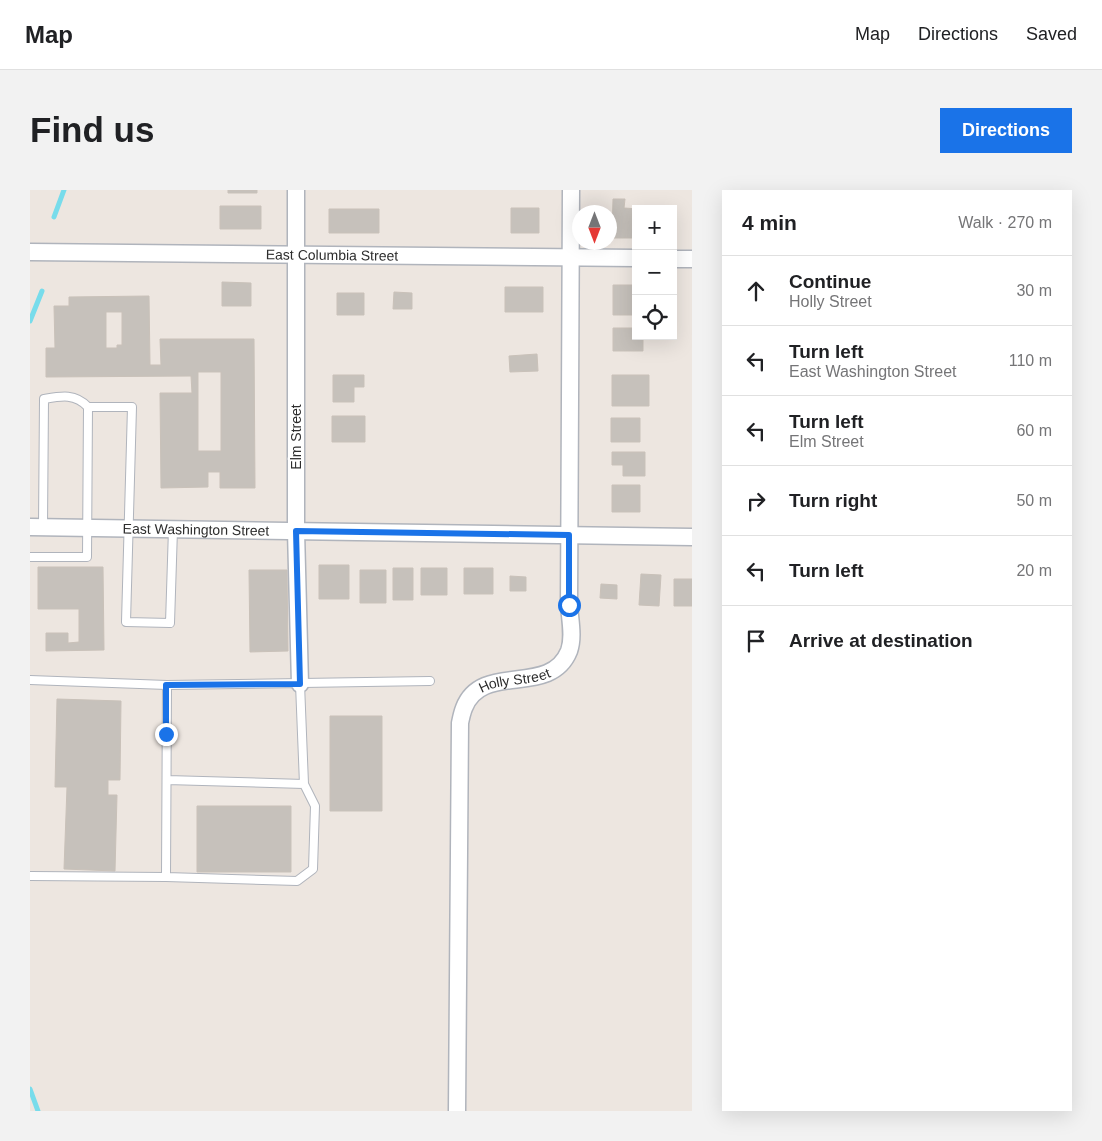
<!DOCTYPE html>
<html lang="en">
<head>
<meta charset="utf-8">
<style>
  body { margin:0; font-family:Arial,sans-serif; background:#f2f2f2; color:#202124 }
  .controls { position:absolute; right:15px; top:15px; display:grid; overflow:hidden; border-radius:0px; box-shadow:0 5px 20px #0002 }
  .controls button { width:45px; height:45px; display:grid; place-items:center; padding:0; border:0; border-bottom:1px solid #e0e0e0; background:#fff; color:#202124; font:25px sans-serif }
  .compass { position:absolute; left:542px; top:15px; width:45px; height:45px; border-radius:50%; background:#fff; box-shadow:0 5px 20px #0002; rotate:180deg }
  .stop { position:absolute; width:15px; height:15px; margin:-11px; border:4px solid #1a73e8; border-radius:50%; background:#fff }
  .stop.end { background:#1a73e8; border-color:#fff; box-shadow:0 1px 5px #0008 }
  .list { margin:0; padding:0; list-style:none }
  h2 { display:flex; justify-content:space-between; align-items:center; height:65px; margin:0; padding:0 20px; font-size:21px }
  h2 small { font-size:16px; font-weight:400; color:#757577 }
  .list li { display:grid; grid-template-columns:32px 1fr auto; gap:15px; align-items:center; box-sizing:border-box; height:70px; padding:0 20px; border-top:1px solid #e0e0e0 }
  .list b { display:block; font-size:19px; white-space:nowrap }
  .list p { margin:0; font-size:16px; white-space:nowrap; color:#757577 }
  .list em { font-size:16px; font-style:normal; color:#757577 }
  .icon { flex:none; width:28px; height:28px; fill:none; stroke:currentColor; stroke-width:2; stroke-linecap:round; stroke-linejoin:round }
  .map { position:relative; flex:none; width:662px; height:921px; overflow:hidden; border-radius:0px }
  header { display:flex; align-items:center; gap:30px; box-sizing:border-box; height:70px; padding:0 25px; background:#fff; border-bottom:1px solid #e0e0e0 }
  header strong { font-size:24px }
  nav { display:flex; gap:28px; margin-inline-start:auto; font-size:18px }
  .intro { display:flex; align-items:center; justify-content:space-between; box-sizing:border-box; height:120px; padding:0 30px }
  h1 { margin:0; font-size:35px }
  .button { padding:12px 22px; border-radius:0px; background:#1a73e8; color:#fff; font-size:18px; font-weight:700 }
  main { display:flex; gap:30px; padding:0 30px }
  aside { flex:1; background:#fff; border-radius:0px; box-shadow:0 5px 20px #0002 }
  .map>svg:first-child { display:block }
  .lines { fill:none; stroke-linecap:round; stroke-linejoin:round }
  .stream { stroke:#78dceb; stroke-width:5 }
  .building { fill:#c6c1bb; stroke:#c9c1b9; fill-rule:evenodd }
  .lane-casing { stroke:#b0b4bc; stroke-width:10 }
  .street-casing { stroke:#b0b4bc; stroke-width:19 }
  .lane { stroke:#fff; stroke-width:8 }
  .street { stroke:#fff; stroke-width:16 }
  .route { stroke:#1a73e8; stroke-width:6 }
  .labels { text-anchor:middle; stroke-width:4.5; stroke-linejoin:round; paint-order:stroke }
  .street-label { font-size:14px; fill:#2d2d2d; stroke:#fff }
</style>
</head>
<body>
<header>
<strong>Map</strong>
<nav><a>Map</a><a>Directions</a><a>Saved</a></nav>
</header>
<div class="intro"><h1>Find us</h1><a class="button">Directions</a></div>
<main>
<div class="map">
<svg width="662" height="921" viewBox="0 0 662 921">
  <rect width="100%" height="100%" fill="#ede6e0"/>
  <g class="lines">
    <path class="stream" d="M24,27L34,0
      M0,131L12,101
      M0,899L8,921"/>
  </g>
  <path class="building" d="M198,0H227V3H198Z
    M583,9H595L594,18L609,19H606V48H582Z
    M190,16H231V39H190Z
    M481,18H509V43H481Z
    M299,19H349V43H299Z
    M192,92L221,93V116H192Z
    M583,95H606V125H583Z
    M475,97H513V122H475Z
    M364,102L382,103V119H363Z
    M307,103H334V125H307Z
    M119,106L120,175H131L130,149H224L225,298H190V282H178V297L131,298L130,203H162L161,186L16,187V158H25L24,116H39V107ZM76,122H92V155H87V158H76ZM168,182H191V261H168Z
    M583,138H606V146H613V161H583Z
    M507,164L508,181L480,182L479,166Z
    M303,185H334V197H324V212H303Z
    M582,185H619V216H582Z
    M302,226H335V252H302Z
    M581,228H610V252H581Z
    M582,262H615V286H593V275H582Z
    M582,295H610V322H582Z
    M289,375H319V409H289Z
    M8,377H73L74,460L16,461V443H38V453L49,452V419H8Z
    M363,378H383V410H363Z
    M391,378H417V405H391Z
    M434,378H463V404H434Z
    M219,380H257L258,461L220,462Z
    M330,380H356V413H330Z
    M611,384L631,385L629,416L609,415Z
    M480,386L496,387V401H480Z
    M644,389H662V416H644Z
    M571,394L587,395V409L570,408Z
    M27,509L91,511L90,590H78V605H87L85,681L34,679L37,597H25Z
    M300,526H352V621H300Z
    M167,616H261V682H167Z"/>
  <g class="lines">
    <defs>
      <path id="lane" d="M58,217H102L96,432L140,433L143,339
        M0,367H57L58,217C45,203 31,206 14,209L13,337
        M0,490L137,495L136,687
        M137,495L400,491
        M137,590L274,594L270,494
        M0,686L136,687L267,691L283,679L285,616L274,594"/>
      <g id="street">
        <path d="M266,0V341L270,494"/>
        <path id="s1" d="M0,62L606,68"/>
        <path d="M643,69H662"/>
        <path id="s2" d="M0,337L662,347"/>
        <path id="s3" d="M427,921L430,533C431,528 432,523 434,518C452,471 520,508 539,461C544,447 540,430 539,415L541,0"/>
      </g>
    </defs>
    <use href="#lane" class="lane-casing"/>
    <use href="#street" class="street-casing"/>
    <use href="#lane" class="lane"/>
    <use href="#street" class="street"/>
  </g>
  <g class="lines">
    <path class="route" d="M136,544V495L270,494L266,341L539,345V415"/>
  </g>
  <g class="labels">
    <g class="street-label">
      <text dy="5" stroke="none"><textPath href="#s1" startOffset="302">East Columbia Street</textPath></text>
      <text transform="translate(266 247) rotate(-90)" y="5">Elm Street</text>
      <text dy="5" stroke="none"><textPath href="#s2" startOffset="166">East Washington Street</textPath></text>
      <text dy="5" stroke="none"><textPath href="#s3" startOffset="465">Holly Street</textPath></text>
    </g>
  </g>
</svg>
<div class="controls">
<button>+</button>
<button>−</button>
<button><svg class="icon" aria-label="locate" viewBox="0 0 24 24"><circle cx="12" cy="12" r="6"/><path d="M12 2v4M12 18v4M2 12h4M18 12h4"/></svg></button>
</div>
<svg class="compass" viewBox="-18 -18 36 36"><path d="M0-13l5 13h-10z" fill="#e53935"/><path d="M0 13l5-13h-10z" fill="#757577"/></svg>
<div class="stop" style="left:539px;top:415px"></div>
<div class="stop end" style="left:136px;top:544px"></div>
</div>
<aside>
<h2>4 min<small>Walk · 270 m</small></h2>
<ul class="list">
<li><svg class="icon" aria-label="ahead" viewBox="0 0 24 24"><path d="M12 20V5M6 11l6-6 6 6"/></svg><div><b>Continue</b><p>Holly Street</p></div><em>30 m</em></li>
<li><svg class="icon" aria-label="left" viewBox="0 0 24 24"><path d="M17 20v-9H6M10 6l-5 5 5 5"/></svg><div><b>Turn left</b><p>East Washington Street</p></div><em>110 m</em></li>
<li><svg class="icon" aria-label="left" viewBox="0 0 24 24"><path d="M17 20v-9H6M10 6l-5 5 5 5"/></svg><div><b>Turn left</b><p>Elm Street</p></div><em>60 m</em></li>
<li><svg class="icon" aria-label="right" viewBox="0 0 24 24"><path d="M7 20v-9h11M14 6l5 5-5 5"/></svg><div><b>Turn right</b></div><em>50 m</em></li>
<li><svg class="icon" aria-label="left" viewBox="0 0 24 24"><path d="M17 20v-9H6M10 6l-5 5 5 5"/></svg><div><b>Turn left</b></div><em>20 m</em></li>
<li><svg class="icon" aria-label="arrive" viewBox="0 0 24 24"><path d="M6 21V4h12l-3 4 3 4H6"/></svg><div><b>Arrive at destination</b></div></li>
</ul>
</aside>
</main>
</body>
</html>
